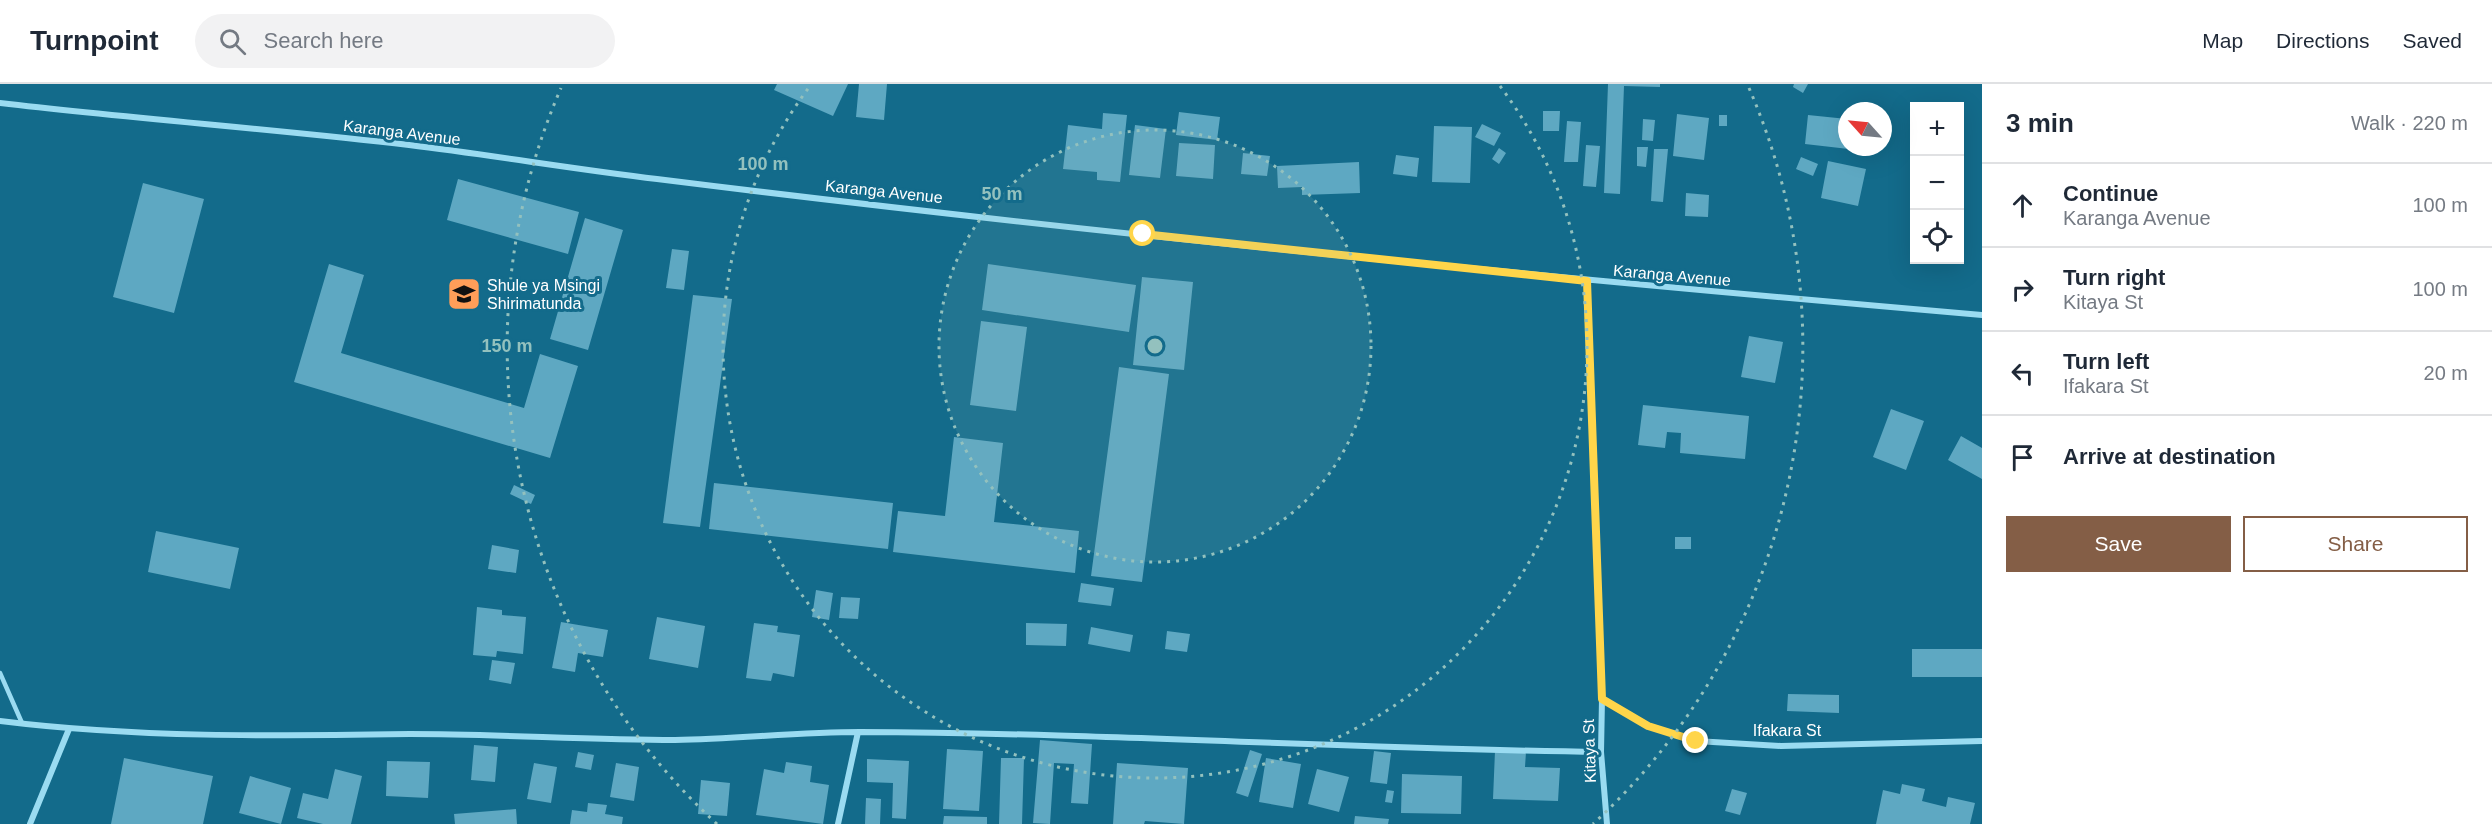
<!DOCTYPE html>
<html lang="en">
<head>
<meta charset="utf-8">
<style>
  body { margin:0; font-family:Arial,sans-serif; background:#f2f2f3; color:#1f2937 }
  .controls { position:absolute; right:18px; top:18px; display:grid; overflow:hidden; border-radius:0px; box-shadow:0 6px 24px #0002 }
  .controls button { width:54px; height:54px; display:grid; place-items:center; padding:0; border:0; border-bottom:2px solid #e0e1e3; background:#fff; color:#1f2937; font:30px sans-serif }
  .compass { position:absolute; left:1838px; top:18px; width:54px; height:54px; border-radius:50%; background:#fff; box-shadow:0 6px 24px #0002; rotate:297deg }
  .stop { position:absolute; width:18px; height:18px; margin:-14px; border:4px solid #ffd54a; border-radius:50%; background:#fff }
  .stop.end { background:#ffd54a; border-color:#fff; box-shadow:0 2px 6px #0008 }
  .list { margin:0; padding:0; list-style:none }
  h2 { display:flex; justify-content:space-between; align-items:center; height:78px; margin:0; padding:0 24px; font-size:26px }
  h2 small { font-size:20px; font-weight:400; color:#747a83 }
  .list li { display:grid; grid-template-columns:39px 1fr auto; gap:18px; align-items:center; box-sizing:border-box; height:84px; padding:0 24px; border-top:2px solid #e0e1e3 }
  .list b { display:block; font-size:22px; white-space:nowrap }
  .list p { margin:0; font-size:20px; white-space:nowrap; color:#747a83 }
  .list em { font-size:20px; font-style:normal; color:#747a83 }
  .actions { display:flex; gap:12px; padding:18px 24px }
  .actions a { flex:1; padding:14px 0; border:2px solid #845e46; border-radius:0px; text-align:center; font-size:21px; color:#845e46 }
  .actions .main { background:#845e46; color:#fff }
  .icon { flex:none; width:33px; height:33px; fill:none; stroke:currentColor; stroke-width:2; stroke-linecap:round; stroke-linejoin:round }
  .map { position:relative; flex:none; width:1982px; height:740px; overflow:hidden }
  header { display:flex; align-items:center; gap:36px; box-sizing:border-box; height:84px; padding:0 30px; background:#fff; border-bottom:2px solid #e0e1e3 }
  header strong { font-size:28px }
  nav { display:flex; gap:33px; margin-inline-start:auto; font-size:21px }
  .search { width:420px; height:54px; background:#f2f2f3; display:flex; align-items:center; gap:15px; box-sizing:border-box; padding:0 21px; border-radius:33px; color:#747a83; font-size:22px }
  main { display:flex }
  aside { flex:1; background:#fff }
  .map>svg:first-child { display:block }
  .building { fill:#5ea8c2 }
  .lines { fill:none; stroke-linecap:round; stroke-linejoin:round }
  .service { stroke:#9adbf1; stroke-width:4.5 }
  .minor { stroke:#9adbf1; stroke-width:6 }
  .route { stroke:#ffd54a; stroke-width:8 }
  .ring { fill:none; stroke:#93c1be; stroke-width:3; stroke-dasharray:3 6 }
  .labels { text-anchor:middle; stroke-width:6; stroke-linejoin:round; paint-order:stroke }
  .street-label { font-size:16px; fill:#fff; stroke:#136b8b }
  .poi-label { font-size:16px; fill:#fff; stroke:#136b8b; text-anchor:start }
  .centre { fill:#93c1be; stroke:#136b8b; stroke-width:3 }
  .ring-label { font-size:18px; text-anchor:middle; font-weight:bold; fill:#93c1be; stroke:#136b8b; stroke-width:6; stroke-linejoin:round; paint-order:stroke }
</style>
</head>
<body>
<header>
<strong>Turnpoint</strong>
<div class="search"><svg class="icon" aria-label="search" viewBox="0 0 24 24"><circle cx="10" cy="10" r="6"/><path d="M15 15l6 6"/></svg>Search here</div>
<nav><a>Map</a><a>Directions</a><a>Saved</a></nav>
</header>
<main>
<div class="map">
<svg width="1982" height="740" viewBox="0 0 1982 740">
  <rect width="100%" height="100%" fill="#136b8b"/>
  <path class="building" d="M777,0H848L833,32L774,6Z
    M859,0H887L884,36L856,33Z
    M1608,0H1660V3L1624,2L1620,110L1604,109Z
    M1794,0H1808L1803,9L1793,3Z
    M1543,27H1560L1559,47H1543Z
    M1179,28L1220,33L1217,56L1176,51Z
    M1103,29L1127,31L1120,98L1097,96V88L1063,85L1068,41L1102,45Z
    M1677,30L1709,34L1704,76L1673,72Z
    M1719,31H1727V42H1719Z
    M1808,31L1847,35V63H1866V67L1805,60Z
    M1643,35L1655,36L1653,57L1642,56Z
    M1567,37L1581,38L1578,78H1564Z
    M1482,40L1501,49L1494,62L1475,53Z
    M1135,41L1166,45L1160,94L1129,91Z
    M1434,42L1472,43L1470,99L1432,98Z
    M1179,59L1215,61L1213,95L1176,92Z
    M1586,61L1600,62L1596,103L1583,102Z
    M1637,63H1648L1646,83L1637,82Z
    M1499,64L1506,69L1499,80L1492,75Z
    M1654,65H1668L1663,118L1651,117Z
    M1243,69L1270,72L1267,92L1241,90Z
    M1396,71L1419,74L1417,93L1393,90Z
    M1801,73L1818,80L1813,92L1796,85Z
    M1828,77L1866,85L1858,122L1821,114Z
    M1359,78L1360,109L1302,111V103L1278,104L1277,82Z
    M458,95L579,128L568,170L447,136Z
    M143,99L204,115L174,229L113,213Z
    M1686,109L1709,111L1708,133L1685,132Z
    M585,134L623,146L588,266L550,255Z
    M672,165L689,167L684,206L666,204Z
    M329,180L364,191L341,269L524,324L540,270L578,282L550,374L294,298Z
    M988,180L1136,201L1129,248L982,226Z
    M1142,193L1193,198L1184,286L1133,281Z
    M693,211L732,215L700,443L663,439Z
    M981,237L1027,243L1016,327L970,321Z
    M1749,252L1783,258L1775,299L1741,293Z
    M1119,283L1169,290L1142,498L1091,492Z
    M1643,321L1749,332L1745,375L1680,369L1681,349L1667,348L1665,364L1638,361Z
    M1891,325L1924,337L1906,386L1873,373Z
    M1961,352L1982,364V395L1948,376Z
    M954,353L1003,359L994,438L1079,447L1075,489L893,468L898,427L945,432Z
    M714,399L893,419L888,465L709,445Z
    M514,401L535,411L531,420L510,410Z
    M156,447L239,464L230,505L148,488Z
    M1675,453H1691V465H1675Z
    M492,461L519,466L516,489L488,485Z
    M1081,499L1114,504L1111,522L1078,518Z
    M816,506L833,509L829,536L812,533Z
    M841,513L860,514L858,535L839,534Z
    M477,523L502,526V531L526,533L523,570L497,567L496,573L473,571Z
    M657,533L705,542L698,584L649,575Z
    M561,538L608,546L603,573L578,569L575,588L552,584Z
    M754,539L778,542L777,548L800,551L794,593L773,589L771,597L746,594Z
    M1026,539L1067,540L1066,562L1026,561Z
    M1091,543L1133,551L1130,568L1088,560Z
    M1167,547L1190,550L1187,568L1165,565Z
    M1912,565H1982V593H1912Z
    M492,576L515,579L511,600L489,596Z
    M1788,610L1839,611V629L1787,627Z
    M1040,656L1092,660L1088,720L1071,719L1074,680L1054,679L1050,740L1033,739Z
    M474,661L498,663L495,698L471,696Z
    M947,665L983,667L979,727L943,725Z
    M1250,666L1262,670L1248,713L1236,709Z
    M1374,667L1391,669L1387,700L1370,698Z
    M1495,667L1526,668L1525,683L1560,684L1558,717L1493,715Z
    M578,668L594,671L591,686L575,683Z
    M124,674L213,692L203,740H111Z
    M1001,674H1024L1022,740H999Z
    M1266,674L1301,680L1293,724L1259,718Z
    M867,675L909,677L906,735L892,734L893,699L867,698Z
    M387,677L430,678L428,714L386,712Z
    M786,678L812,682L810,698L829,701L823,740L756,731L764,685L784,689Z
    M534,679L557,683L551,719L527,715Z
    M616,679L639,683L634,717L610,713Z
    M1117,679L1188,684L1184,740L1145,737L1144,740H1113Z
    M335,685L362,692L351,740H323L297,734L303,709L328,715Z
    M1317,685L1349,693L1339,728L1308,720Z
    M1402,690L1462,692L1461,730L1401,729Z
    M250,692L291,704L281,740L239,729Z
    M701,696L730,699L727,732L698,730Z
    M1902,700L1925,705L1922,717L1946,723L1948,713L1975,719L1970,740H1876L1883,706L1900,710Z
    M1732,705L1747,709L1740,731L1725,727Z
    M1387,706L1394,707L1392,719L1385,718Z
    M866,714L881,715L880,740H865Z
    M588,719L607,721L605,730L623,733L622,740H570L572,726L587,728Z
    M516,725L517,740H455L454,730Z
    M944,732L987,733V740H943Z
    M1355,732L1389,735L1388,740H1354Z"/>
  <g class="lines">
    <path class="service" d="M0,589L22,639"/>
    <path class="minor" d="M0,19C136,35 273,45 409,61C491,71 574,85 657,95C1097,150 1540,193 1982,231
      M1587,197L1602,615L1601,668L1607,740
      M1602,615L1649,642L1696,657L1781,662L1982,657
      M0,637C136,654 273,652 410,650C498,650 587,656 675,656C737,655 799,648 860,648C1107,649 1354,665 1601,668
      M30,740L69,645
      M838,740L858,648"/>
  </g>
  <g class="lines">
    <path class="route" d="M1143,150L1587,197L1602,615L1648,642L1696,657"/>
  </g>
  <circle cx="1155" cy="262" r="216" fill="#93c1be" fill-opacity=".12"/>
  <g class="ring">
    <circle cx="1155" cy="262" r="216"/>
    <path d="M1500 2A432 432 0 1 1 810 2"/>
    <path d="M717 740A648 648 0 0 1 561 4M1749 4A648 648 0 0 1 1593 740"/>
  </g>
  <defs>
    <symbol id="school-square" viewBox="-11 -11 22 22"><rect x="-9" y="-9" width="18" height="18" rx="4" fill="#ff9e59" stroke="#136b8b"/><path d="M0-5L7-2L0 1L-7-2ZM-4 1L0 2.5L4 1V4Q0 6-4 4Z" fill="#111"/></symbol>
  </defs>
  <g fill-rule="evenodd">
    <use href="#school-square" x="445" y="191" width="38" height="38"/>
  </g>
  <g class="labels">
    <g class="street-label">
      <text transform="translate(402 48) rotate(7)" y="6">Karanga Avenue</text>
      <text transform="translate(884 107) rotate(6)" y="6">Karanga Avenue</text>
      <text transform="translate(1672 191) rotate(5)" y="6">Karanga Avenue</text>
      <text x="1787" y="652">Ifakara St</text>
      <text transform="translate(1589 667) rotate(-92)" y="6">Kitaya St</text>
    </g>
    <g class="poi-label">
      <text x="487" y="207">Shule ya Msingi<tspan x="487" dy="18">Shirimatunda</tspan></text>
    </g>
  </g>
  <circle cx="1155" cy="262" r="9" class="centre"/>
  <g class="ring-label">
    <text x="763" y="86">100 m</text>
    <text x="1002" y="116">50 m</text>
    <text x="507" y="268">150 m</text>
  </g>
</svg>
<div class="controls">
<button>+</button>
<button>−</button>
<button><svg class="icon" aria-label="locate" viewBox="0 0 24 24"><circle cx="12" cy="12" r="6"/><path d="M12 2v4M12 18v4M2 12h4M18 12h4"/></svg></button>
</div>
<svg class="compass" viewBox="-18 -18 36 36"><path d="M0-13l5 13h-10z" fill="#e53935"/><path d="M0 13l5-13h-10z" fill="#747a83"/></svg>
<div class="stop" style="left:1143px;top:150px"></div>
<div class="stop end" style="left:1696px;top:657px"></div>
</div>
<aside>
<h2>3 min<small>Walk · 220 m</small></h2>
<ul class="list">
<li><svg class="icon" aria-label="ahead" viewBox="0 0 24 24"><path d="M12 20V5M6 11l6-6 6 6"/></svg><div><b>Continue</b><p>Karanga Avenue</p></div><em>100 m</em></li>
<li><svg class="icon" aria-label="right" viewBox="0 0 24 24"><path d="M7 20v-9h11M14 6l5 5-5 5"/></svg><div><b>Turn right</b><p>Kitaya St</p></div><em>100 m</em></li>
<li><svg class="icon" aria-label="left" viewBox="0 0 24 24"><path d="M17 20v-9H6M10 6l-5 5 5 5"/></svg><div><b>Turn left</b><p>Ifakara St</p></div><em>20 m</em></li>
<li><svg class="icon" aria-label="arrive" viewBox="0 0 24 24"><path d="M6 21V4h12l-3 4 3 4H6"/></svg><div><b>Arrive at destination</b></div></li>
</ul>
<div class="actions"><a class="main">Save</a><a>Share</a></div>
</aside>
</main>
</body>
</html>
